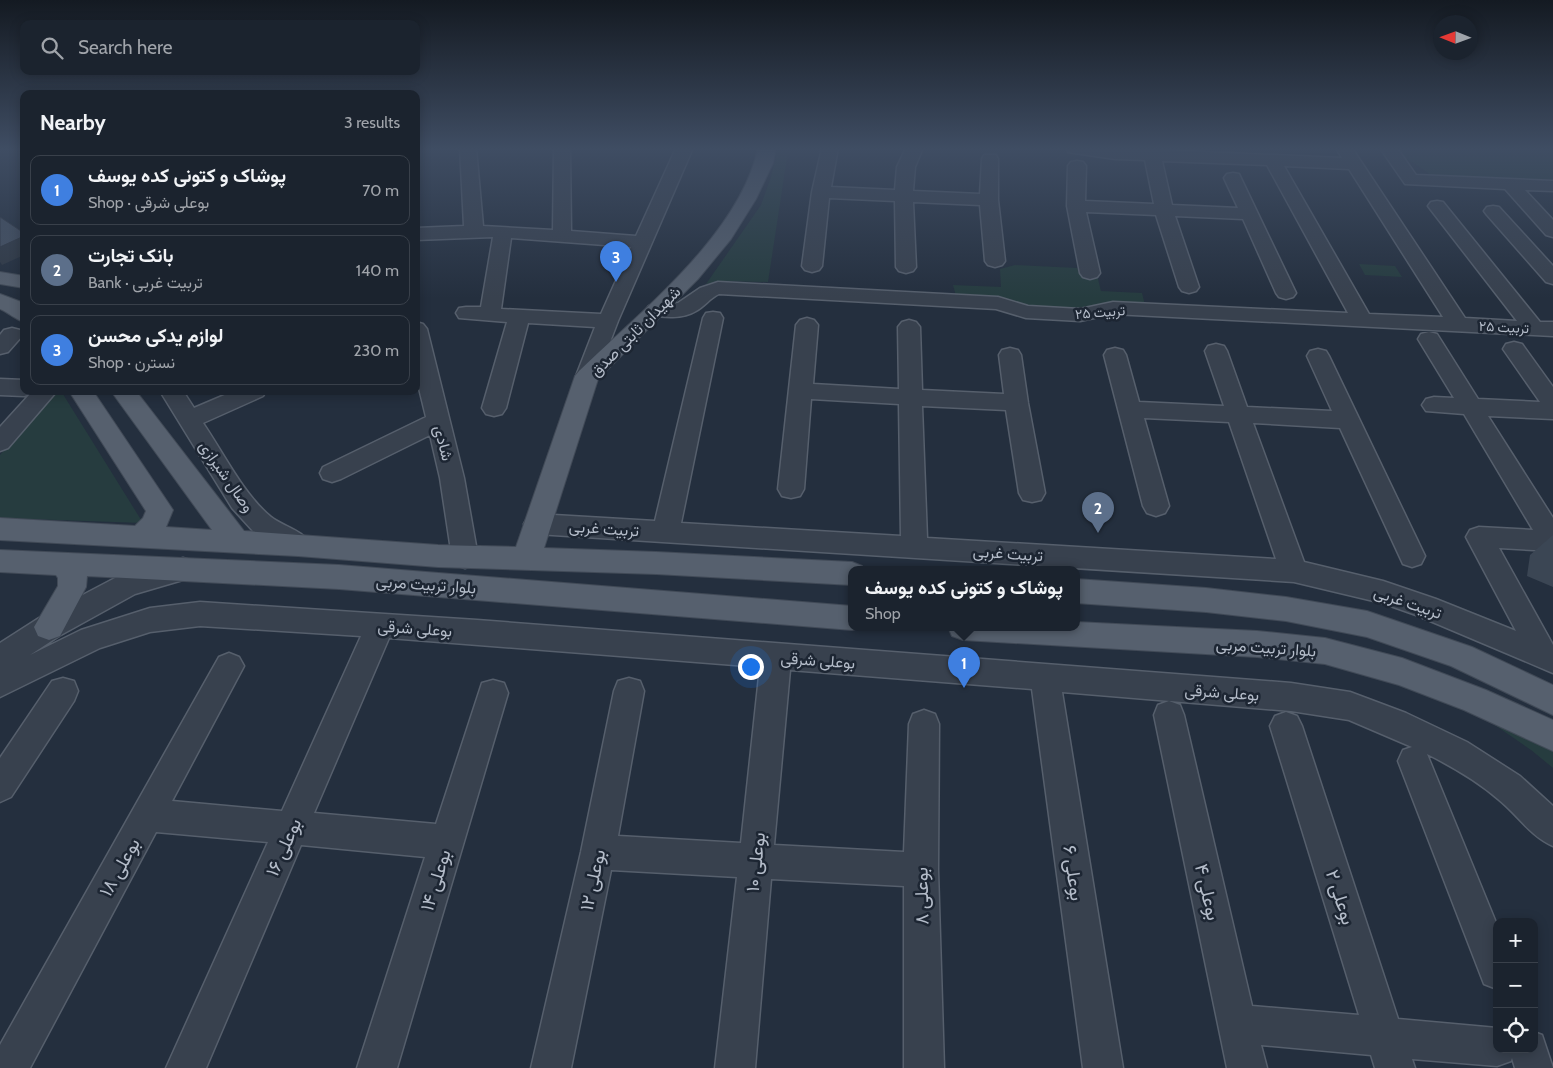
<!DOCTYPE html>
<html lang="en">
<head>
<meta charset="utf-8">
<style>
  body { margin:0; font-family:Cabin,Vazirmatn,sans-serif; background:#242b36; color:#f1f3f6 }
  .controls { position:absolute; right:15px; bottom:15px; display:grid; overflow:hidden; border-radius:10px; box-shadow:0 2px 12px #0003 }
  .controls button { width:45px; height:45px; display:grid; place-items:center; padding:0; border:0; border-bottom:1px solid #39404a; background:#1b232e; color:#f1f3f6; font:25px sans-serif }
  .compass { position:absolute; left:1433px; top:15px; width:45px; height:45px; border-radius:50%; background:#1b232e; box-shadow:0 2px 12px #0003; rotate:271deg }
  .you { position:absolute; left:750px; top:666px; width:18px; height:18px; margin:-12px; border:4px solid #fff; border-radius:50%; background:#1a73e8; box-shadow:0 0 0 8px #1a73e833 }
  .badge { display:grid; place-items:center; width:32px; height:32px; border-radius:50%; background:#8c9099; color:#fff; font-size:16px; font-weight:700 }
  .pin { position:absolute; translate:-50% -41px; filter:drop-shadow(0 1px 2px #0008) }
  .pin::after { content:''; position:absolute; top:26px; width:18px; height:15px; background:inherit; clip-path:polygon(0 0,100% 0,50% 100%) }
  .popup { position:absolute; left:848px; top:566px; width:232px; height:65px; box-sizing:border-box; display:grid; place-content:center; border-radius:10px; background:#1b232e; filter:drop-shadow(0 1px 4px #0005); font-size:16px; white-space:nowrap; color:#a0a4aa }
  .popup b { font-size:19px; color:#f1f3f6 }
  .popup::after { content:''; position:absolute; left:50%; top:100%; margin-left:-10px; border:10px solid transparent; border-top-color:#1b232e }
  .list { margin:0; padding:0; list-style:none }
  h2 { display:flex; justify-content:space-between; align-items:center; height:65px; margin:0; padding:0 20px; font-size:21px }
  h2 small { font-size:16px; font-weight:400; color:#a0a4aa }
  .list li { display:grid; grid-template-columns:32px 1fr auto; gap:15px; align-items:center; box-sizing:border-box; height:70px; margin:0 10px 10px; padding:0 10px; border:1px solid #39404a; border-radius:10px }
  .list b { display:block; font-size:19px; white-space:nowrap }
  .list p { margin:0; font-size:16px; white-space:nowrap; color:#a0a4aa }
  .list em { font-size:16px; font-style:normal; color:#a0a4aa }
  .icon { flex:none; width:28px; height:28px; fill:none; stroke:currentColor; stroke-width:2; stroke-linecap:round; stroke-linejoin:round }
  .map { position:relative; flex:none; width:1553px; height:1068px; overflow:hidden }
  .search { position:absolute; background:#1b232e; box-shadow:0 2px 12px #0003; left:20px; top:20px; width:400px; height:55px; display:flex; align-items:center; gap:12px; box-sizing:border-box; padding:0 18px; border-radius:10px; color:#a0a4aa; font-size:19px }
  .panel { position:absolute; background:#1b232e; box-shadow:0 2px 12px #0003; left:20px; top:90px; width:400px; height:305px; border-radius:10px }
  .map>svg:first-child { display:block }
  .green { fill:#263c3f }
  .lines { fill:none; stroke-linecap:round; stroke-linejoin:round }
  .minor-casing { stroke:#565f6c; stroke-width:3 }
  .major-casing { stroke:#414a57; stroke-width:2 }
  .minor { fill:#38414e; fill-rule:evenodd }
  .major { fill:#56606e; fill-rule:evenodd }
  .wall { fill:#3b4654 }
  .shaded-wall { fill:#303945 }
  .building { fill:#455162; stroke:#303945 }
  .labels { text-anchor:middle; stroke-width:5; stroke-linejoin:round; paint-order:stroke }
  .far-street-label { font-size:14px; fill:#b4bcc9; stroke:#1d2633 }
  .street-label { font-size:16px; fill:#b4bcc9; stroke:#1d2633 }
  .near-street-label { font-size:19px; fill:#b4bcc9; stroke:#1d2633 }
</style>
</head>
<body>
<div class="map">
<svg width="1553" height="1068" viewBox="0 0 1553 1068">
  <rect width="100%" height="100%" fill="#242f3e"/>
  <path class="green" d="M778,148H792L787,158L768,282L723,281L706,284L761,205L771,177Z
    M1395,148H1494L1553,151V180L1431,175L1411,161L1401,157Z
    M1359,264L1395,266L1402,277L1365,275Z
    M1015,265L1077,268L1080,274L1097,275L1101,291L1142,293L1145,305L1101,304L1085,310L1022,308L956,296L953,285L1001,287L1000,269Z
    M56,391H61L143,523L0,518V455Z
    M1476,712L1553,752V768L1531,750Z"/>
  <g class="lines">
    <defs>
      <path id="minor" d="M460,148H476L483,226L553,230L554,148H570L571,231L636,236L676,148H693L618,321L595,381L587,383L579,381L576,376L595,327L528,323L506,408L502,414L494,416L486,414L482,408L507,322L459,318L456,313L459,308L466,307H481L493,237L416,240V228L464,226ZM511,238L631,247L601,314L501,309Z
        M822,148H838L831,187L895,190L897,167L906,148H923L915,167L913,191L980,194L982,159L984,155H996L998,159V200L1005,261L1002,265L995,267L988,265L985,261L980,205L913,202L916,267L913,271L906,273L899,271L896,267L895,201L829,198L822,266L819,270L812,272L805,270L802,266L812,192Z
        M1066,148H1112L1342,158L1337,150L1338,148H1352L1465,318L1517,321L1431,210L1428,206L1431,202L1437,201L1443,202L1540,322H1553V336L1113,314L1080,321L1026,318L996,309L719,294C710,298 705,306 696,311C683,319 663,318 649,314L646,310L649,306L678,303L700,288L718,282L998,297L1028,306L1080,309L1113,302L1348,313L1267,165L1162,161L1172,205L1238,208L1224,178L1227,174L1233,173L1239,174L1296,293L1293,297L1286,299L1279,297L1276,293L1243,219L1175,216L1199,287L1196,291L1189,293L1182,291L1179,287L1156,215L1086,212L1100,273L1097,277L1090,279L1083,277L1080,273L1067,206L1068,166L1071,162L1077,161L1083,162L1086,166L1085,201L1154,204L1145,160L1115,159L1074,153L1068,152ZM1284,166L1349,169L1443,317L1369,314Z
        M1380,148H1397L1416,175L1553,181V191L1525,190L1553,220V237L1546,235L1505,189L1405,184Z
        M1493,206L1499,207L1553,266V284L1546,282L1487,215L1484,211L1487,207Z
        M713,312L720,313L723,318L681,523L901,536L899,404L811,399L804,489L800,496L791,498L782,496L778,489L796,325L800,320L807,318L814,320L818,325L813,384L899,389L898,327L902,322L909,320L916,322L920,327L922,390L1004,394L999,355L1002,350L1010,348L1018,350L1021,355L1028,403L1045,493L1041,500L1032,502L1023,500L1019,493L1006,410L922,406L927,538L1276,559L1229,422L1144,418L1169,506L1165,513L1156,516L1147,513L1143,506L1104,355L1107,350L1115,348L1123,350L1126,355L1139,402L1224,406L1205,351L1208,346L1216,344L1224,346L1227,351L1247,407L1332,411L1307,356L1310,351L1318,349L1326,351L1329,356L1425,556L1421,564L1412,567L1403,564L1340,428L1253,423L1304,562L1383,581L1436,599L1516,631L1466,537L1470,530L1479,527L1533,530L1464,414L1426,411L1422,405L1426,399L1434,397L1454,398L1418,339L1421,334L1429,332L1437,334L1478,399L1540,402L1503,349L1506,344L1514,342L1522,344L1553,387V419L1488,416L1553,518V551L1499,548L1553,645V673L1416,615L1382,603L1294,582L537,534L528,531L524,524L528,517L537,514L655,521L703,318L706,313Z
        M416,322L423,324L427,329L464,478L478,557L474,565L465,568L456,565L452,557L440,478L430,435L341,479L332,482L323,479L320,473L323,467L426,417L416,376Z
        M12,328L20,330L23,335L8,352L0,354V335L4,330Z
        M0,379L24,380V391H57L8,448L0,451V427L30,394L24,396L0,395Z
        M160,391H183L194,408L234,391H266L263,396L203,423C223,452 243,494 271,517C284,527 303,530 311,545L307,552L298,555L289,552L253,531L232,508Z
        M183,558L193,561L197,569L193,577L135,594L59,636L30,655L81,630L150,608L200,602L477,620L1291,683L1350,692L1406,713L1467,742L1520,776L1553,806V846C1530,836 1517,814 1498,799C1477,781 1451,766 1427,754L1497,925V989L1484,984L1398,761L1403,750L1412,747L1349,720L1291,711L1062,692L1123,1068H1083L1032,689L790,670L774,845L904,852L909,724L913,714L924,710L935,714L939,724L938,870L944,1068H904V886L771,879L755,1068H715L737,877L611,870L571,1068H531L581,852L614,691L618,681L629,678L640,681L644,691L618,836L741,843L760,667L389,638L314,813L436,824L482,683L493,680L504,683L508,693L397,1068H357L425,857L301,845L206,1068H166L268,842L156,832L30,1068H0V1045L219,657L229,653L239,657L244,666L172,801L282,811L361,636L200,626L150,632L100,648L0,697V643L39,618L117,577Z
        M63,678L74,681L78,691L74,701L11,797L0,802V758L52,681Z
        M1169,701L1180,705L1184,715L1252,1006L1359,1015L1270,726L1275,716L1286,712L1297,716L1302,726L1398,1019L1497,1028V1049H1534V1032L1542,1035L1553,1068H1515L1512,1058L1511,1061L1497,1066L1412,1059L1415,1068H1375L1371,1055L1261,1045L1267,1068H1227L1154,715L1158,705Z"/>
      <path id="major" d="M758,148H776L773,163L756,199L731,239L698,279L598,379L544,548L656,552L852,562L862,566L864,569H852V585L656,574L438,567L298,556L0,540V518L135,526L143,518L146,511L69,391H93L173,510L166,527L212,530L111,391H136L244,531L438,545L516,547L575,376L579,371C640,312 740,234 758,148Z
        M0,272L24,276V288L0,284Z
        M0,294L24,303V322C15,319 9,313 0,309Z
        M0,550L339,565L852,606V627H863L852,630L339,589L87,576L86,587L60,636L49,640L38,636L34,627L58,586V578L56,575L0,572Z
        M1076,579L1206,588L1286,597L1367,611L1472,647L1553,685V715L1451,666L1367,637L1286,621L1206,612L1076,603Z
        M1076,622L1257,631L1325,638L1402,658L1486,690L1553,720V751L1464,710L1399,685L1325,664L1257,657L963,640L952,636L948,627H1076Z"/>
    </defs>
    <use href="#minor" class="minor-casing"/>
    <use href="#major" class="major-casing"/>
    <use href="#minor" class="minor"/>
    <use href="#major" class="major"/>
  </g>
  <path class="wall" d="M1553,535V587L1527,576L1530,555Z"/>
  <path class="shaded-wall" d="M24,236V255L2,265L0,262V247Z"/>
  <path class="building" d="M0,217L24,233V236L0,247Z"/>
  <linearGradient id="sky" x2="0" y2="1"><stop stop-color="#141a22"/><stop offset="0.5" stop-color="#3f4d63"/><stop offset="1" stop-color="#3f4d63" stop-opacity="0"/></linearGradient>
  <rect width="1553" height="298" fill="url(#sky)"/>
  <g class="labels">
    <g class="far-street-label">
      <text transform="translate(1100 312) rotate(-5)" y="5">تربیت ۲۵</text>
      <text transform="translate(1504 327) rotate(3)" y="5">تربیت ۲۵</text>
    </g>
    <g class="street-label">
      <text transform="translate(635 331) rotate(-45)" y="6">شهیدان ثابتی صدق</text>
      <text transform="translate(444 443) rotate(76)" y="6">شادی</text>
      <text transform="translate(227 476) rotate(55)" y="6">وصال شیرازی</text>
      <text transform="translate(604 528) rotate(4)" y="6">تربیت غربی</text>
      <text transform="translate(1008 553) rotate(4)" y="6">تربیت غربی</text>
      <text transform="translate(426 584) rotate(4)" y="6">بلوار تربیت مربی</text>
      <text transform="translate(1408 602) rotate(19)" y="6">تربیت غربی</text>
      <text transform="translate(415 628) rotate(4)" y="6">بوعلی شرقی</text>
      <text transform="translate(1266 647) rotate(4)" y="6">بلوار تربیت مربی</text>
      <text transform="translate(818 660) rotate(4)" y="6">بوعلی شرقی</text>
      <text transform="translate(1222 692) rotate(4)" y="6">بوعلی شرقی</text>
    </g>
    <g class="near-street-label">
      <text transform="translate(283 847) rotate(-66)" y="7">بوعلی ۱۶</text>
      <text transform="translate(755 862) rotate(-84)" y="7">بوعلی ۱۰</text>
      <text transform="translate(119 867) rotate(-61)" y="7">بوعلی ۱۸</text>
      <text transform="translate(1074 873) rotate(82)" y="7">بوعلی ۶</text>
      <text transform="translate(435 880) rotate(-73)" y="7">بوعلی ۱۴</text>
      <text transform="translate(592 880) rotate(-78)" y="7">بوعلی ۱۲</text>
      <text transform="translate(1208 892) rotate(77)" y="7">بوعلی ۴</text>
      <text transform="translate(921 896) rotate(-91)" y="7">بوعلی ۸</text>
      <text transform="translate(1341 897) rotate(72)" y="7">بوعلی ۲</text>
    </g>
  </g>
</svg>
<div class="controls">
<button>+</button>
<button>−</button>
<button><svg class="icon" aria-label="locate" viewBox="0 0 24 24"><circle cx="12" cy="12" r="6"/><path d="M12 2v4M12 18v4M2 12h4M18 12h4"/></svg></button>
</div>
<svg class="compass" viewBox="-18 -18 36 36"><path d="M0-13l5 13h-10z" fill="#e53935"/><path d="M0 13l5-13h-10z" fill="#a0a4aa"/></svg>
<div class="you"></div>
<div class="pin badge" style="left:964px;top:688px;background:#3f7fe0">1</div>
<div class="popup"><b>پوشاک و کتونی کده یوسف</b>Shop</div>
<div class="pin badge" style="left:1098px;top:533px;background:#5c6f8a">2</div>
<div class="pin badge" style="left:616px;top:282px;background:#3f7fe0">3</div>
<div class="search"><svg class="icon" aria-label="search" viewBox="0 0 24 24"><circle cx="10" cy="10" r="6"/><path d="M15 15l6 6"/></svg>Search here</div>
<section class="panel">
<h2>Nearby<small>3 results</small></h2>
<ul class="list">
<li><span class="badge" style="background:#3f7fe0">1</span><div><b>پوشاک و کتونی کده یوسف</b><p>Shop · بوعلی شرقی</p></div><em>70 m</em></li>
<li><span class="badge" style="background:#5c6f8a">2</span><div><b>بانک تجارت</b><p>Bank · تربیت غربی</p></div><em>140 m</em></li>
<li><span class="badge" style="background:#3f7fe0">3</span><div><b>لوازم یدکی محسن</b><p>Shop · نسترن</p></div><em>230 m</em></li>
</ul>
</section>
</div>
</body>
</html>
